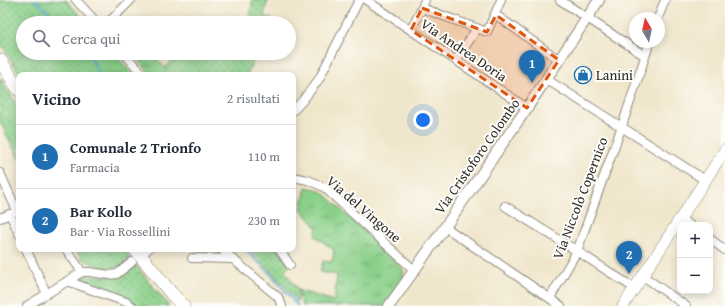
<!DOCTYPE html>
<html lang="it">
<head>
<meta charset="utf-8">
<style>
  body { margin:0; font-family:"Gentium Book Plus",serif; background:#f2f2f3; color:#1f2937 }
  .controls { position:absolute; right:12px; bottom:12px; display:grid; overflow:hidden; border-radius:8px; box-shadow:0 2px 10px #0003 }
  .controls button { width:36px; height:36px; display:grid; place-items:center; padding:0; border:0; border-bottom:1px solid #e0e1e3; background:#fff; color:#1f2937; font:20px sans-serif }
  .compass { position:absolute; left:629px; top:12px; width:36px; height:36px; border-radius:50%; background:#fff; box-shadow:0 2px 10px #0003; rotate:351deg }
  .you { position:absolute; left:423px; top:120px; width:14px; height:14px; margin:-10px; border:3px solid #fff; border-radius:50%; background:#1a73e8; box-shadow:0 0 0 6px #1a73e833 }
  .badge { display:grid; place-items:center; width:26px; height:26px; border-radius:50%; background:#1f6fb2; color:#fff; font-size:13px; font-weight:700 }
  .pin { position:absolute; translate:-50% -33px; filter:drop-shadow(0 1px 2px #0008) }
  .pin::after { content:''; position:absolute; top:21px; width:14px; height:12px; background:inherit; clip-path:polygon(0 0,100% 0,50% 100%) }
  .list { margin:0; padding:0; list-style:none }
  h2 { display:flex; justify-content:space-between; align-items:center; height:52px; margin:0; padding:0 16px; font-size:17px }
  h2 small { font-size:13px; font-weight:400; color:#747a83 }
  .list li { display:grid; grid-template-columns:26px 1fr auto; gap:12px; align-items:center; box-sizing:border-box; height:64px; padding:0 16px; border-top:1px solid #e0e1e3 }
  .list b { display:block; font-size:15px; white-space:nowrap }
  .list p { margin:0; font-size:13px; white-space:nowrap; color:#747a83 }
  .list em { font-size:13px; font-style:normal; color:#747a83 }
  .icon { flex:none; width:22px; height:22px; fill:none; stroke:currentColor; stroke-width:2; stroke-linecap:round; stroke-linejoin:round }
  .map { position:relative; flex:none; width:725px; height:306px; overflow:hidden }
  .search { position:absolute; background:#fff; box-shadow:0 2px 10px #0003; left:16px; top:16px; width:280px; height:44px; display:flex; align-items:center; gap:10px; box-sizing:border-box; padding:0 14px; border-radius:22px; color:#747a83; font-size:15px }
  .panel { position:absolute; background:#fff; box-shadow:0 2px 10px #0003; left:16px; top:72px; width:280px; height:180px; border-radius:8px }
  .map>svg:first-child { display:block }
  .grass { fill:url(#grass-tufts); stroke:#5b7e5a }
  .park { fill:url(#park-dots); stroke:#5b7e5a }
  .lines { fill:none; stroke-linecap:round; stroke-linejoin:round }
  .stream { stroke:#57aad2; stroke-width:2 }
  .minor-casing { stroke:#8e887b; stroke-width:10 }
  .tertiary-casing { stroke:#8e887b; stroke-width:12 }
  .secondary-casing { stroke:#8e887b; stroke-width:12 }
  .primary-casing { stroke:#8e887b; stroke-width:14 }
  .minor { stroke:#fff; stroke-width:8 }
  .tertiary { stroke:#fff; stroke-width:10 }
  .secondary { stroke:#fff; stroke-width:11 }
  .primary { stroke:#fff; stroke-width:13 }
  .marked { fill:#df570e; fill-opacity:0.2; stroke:#df570e; stroke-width:3; stroke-dasharray:8 5; stroke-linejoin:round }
  .labels { text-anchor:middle; stroke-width:4; stroke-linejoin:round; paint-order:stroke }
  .street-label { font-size:14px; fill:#2b2b2b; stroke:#fdfcf7 }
  .poi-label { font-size:14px; fill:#2b2b2b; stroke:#fdfcf7; text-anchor:start }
</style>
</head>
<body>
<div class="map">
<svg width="725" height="306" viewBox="0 0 725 306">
  <defs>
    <pattern id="grass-tufts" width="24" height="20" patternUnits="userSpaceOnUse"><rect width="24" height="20" fill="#8bd08a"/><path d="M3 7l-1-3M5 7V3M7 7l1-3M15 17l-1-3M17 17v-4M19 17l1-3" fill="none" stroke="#72a971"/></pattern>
    <pattern id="park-dots" width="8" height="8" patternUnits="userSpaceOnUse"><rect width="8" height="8" fill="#8bd08a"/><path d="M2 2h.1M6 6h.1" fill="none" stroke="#72a971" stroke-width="1.8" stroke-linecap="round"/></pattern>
  </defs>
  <rect width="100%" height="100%" fill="#fdfcf7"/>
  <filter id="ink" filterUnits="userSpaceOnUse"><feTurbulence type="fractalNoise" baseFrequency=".025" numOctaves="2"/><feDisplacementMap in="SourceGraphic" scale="8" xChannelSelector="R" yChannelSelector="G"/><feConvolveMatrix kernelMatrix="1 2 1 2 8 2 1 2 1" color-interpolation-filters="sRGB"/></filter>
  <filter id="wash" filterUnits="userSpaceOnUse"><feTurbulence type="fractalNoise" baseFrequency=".012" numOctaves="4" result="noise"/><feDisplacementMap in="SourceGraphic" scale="16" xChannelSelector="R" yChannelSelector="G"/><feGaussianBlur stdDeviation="0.9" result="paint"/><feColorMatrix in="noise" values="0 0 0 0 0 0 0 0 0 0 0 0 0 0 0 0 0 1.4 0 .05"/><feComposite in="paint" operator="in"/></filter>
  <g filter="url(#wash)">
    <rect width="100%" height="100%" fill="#f0e6cb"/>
    <path class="grass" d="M132,53H151L165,68L168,70L163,75H151Z
      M306,187L316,189L325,194L402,268L404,272L403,279L384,306H302L298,290L334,301L337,275L320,272L323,261L332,262L334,250L315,236L317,228L301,209Z"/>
    <path class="park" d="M0,0H66L87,23H23V53H114L133,75H20L0,42Z
      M252,0H268L264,16L272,19L270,23H245C250,16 252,9 252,0Z
      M178,53H181L182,55L185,53H257L247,75H163L168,70L165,68Z
      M0,78L19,108V159L0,122Z
      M75,249H123L130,258L119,266L110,269H103L82,259Z
      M249,249H278L290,265L285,271L298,290V302L267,267Z
      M135,264L169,306H138L136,304L81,279L82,276H118Z"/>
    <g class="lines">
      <path class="stream" d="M35,0L61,23
        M88,53L100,75
        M245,249L267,270L298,306"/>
    </g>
  </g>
  <g filter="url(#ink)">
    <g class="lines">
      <defs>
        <path id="minor" d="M76,0L97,23
          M366,0L527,108
          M560,0L645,56
          M422,8L487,32L501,0
          M496,15L559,60
          M658,18L665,0
          M108,23L131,0
          M411,30L422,8L425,0
          M124,53L143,75
          M456,61L477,28
          M546,79L705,180
          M293,111L303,100L319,79L359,0
          M0,173L17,211
          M293,177L308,180L324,187L414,270
          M505,206L577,251L634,288
          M10,214L19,234
          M0,218L15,212
          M680,218L690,225
          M445,227L561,306
          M710,239L725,250
          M26,249L44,288
          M66,249L82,272
          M221,249L278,297L282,306
          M279,249L290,265
          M146,251L148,249
          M192,258L232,259
          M643,276L686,306
          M67,281L126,302L132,306
          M550,298L577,251L622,126L650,42
          M27,306L82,272H90L110,275L117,274L132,262"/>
        <path id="tertiary" d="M389,306L445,227L527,108L599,0"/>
        <path id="secondary" d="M623,306L725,150"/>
        <path id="primary" d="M0,60L19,90
          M135,249L171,293L183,306"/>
      </defs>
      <use href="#minor" class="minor-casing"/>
      <use href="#tertiary" class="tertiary-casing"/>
      <use href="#secondary" class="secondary-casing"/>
      <use href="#primary" class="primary-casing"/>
      <use href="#minor" class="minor"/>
      <use href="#tertiary" class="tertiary"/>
      <use href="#secondary" class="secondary"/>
      <use href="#primary" class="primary"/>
    </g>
  </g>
  <path class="marked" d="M422,8L487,32L496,15L559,60L527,108L411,30Z"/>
  <defs>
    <symbol id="shop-ring" viewBox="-11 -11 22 22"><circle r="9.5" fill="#fdfcf7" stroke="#1f6fb2" stroke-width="1.5"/><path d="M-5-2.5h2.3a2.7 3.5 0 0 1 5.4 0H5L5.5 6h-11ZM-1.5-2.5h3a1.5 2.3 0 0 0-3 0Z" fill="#1f6fb2"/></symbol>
  </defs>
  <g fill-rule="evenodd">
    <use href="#shop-ring" x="573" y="65" width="20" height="20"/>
  </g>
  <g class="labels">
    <g class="street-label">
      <text transform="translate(464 50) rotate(34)" y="5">Via Andrea Doria</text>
      <text transform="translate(477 156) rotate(-55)" y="5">Via Cristoforo Colombo</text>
      <text transform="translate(580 198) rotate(-69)" y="5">Via Niccolò Copernico</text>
      <text transform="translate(364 209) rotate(41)" y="5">Via del Vingone</text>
    </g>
    <g class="poi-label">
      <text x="596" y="80">Lanini</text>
    </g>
  </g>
</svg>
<div class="controls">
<button>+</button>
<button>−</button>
</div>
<svg class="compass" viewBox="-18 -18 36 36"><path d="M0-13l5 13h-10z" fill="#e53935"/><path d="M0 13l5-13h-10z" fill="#747a83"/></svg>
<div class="you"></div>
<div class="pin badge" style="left:532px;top:83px">1</div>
<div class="pin badge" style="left:629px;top:274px">2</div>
<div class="search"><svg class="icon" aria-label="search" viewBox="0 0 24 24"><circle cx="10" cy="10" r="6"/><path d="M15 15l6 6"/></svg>Cerca qui</div>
<section class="panel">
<h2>Vicino<small>2 risultati</small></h2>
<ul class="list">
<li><span class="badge">1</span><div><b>Comunale 2 Trionfo</b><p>Farmacia</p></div><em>110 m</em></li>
<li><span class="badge">2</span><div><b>Bar Kollo</b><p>Bar · Via Rossellini</p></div><em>230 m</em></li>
</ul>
</section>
</div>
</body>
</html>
